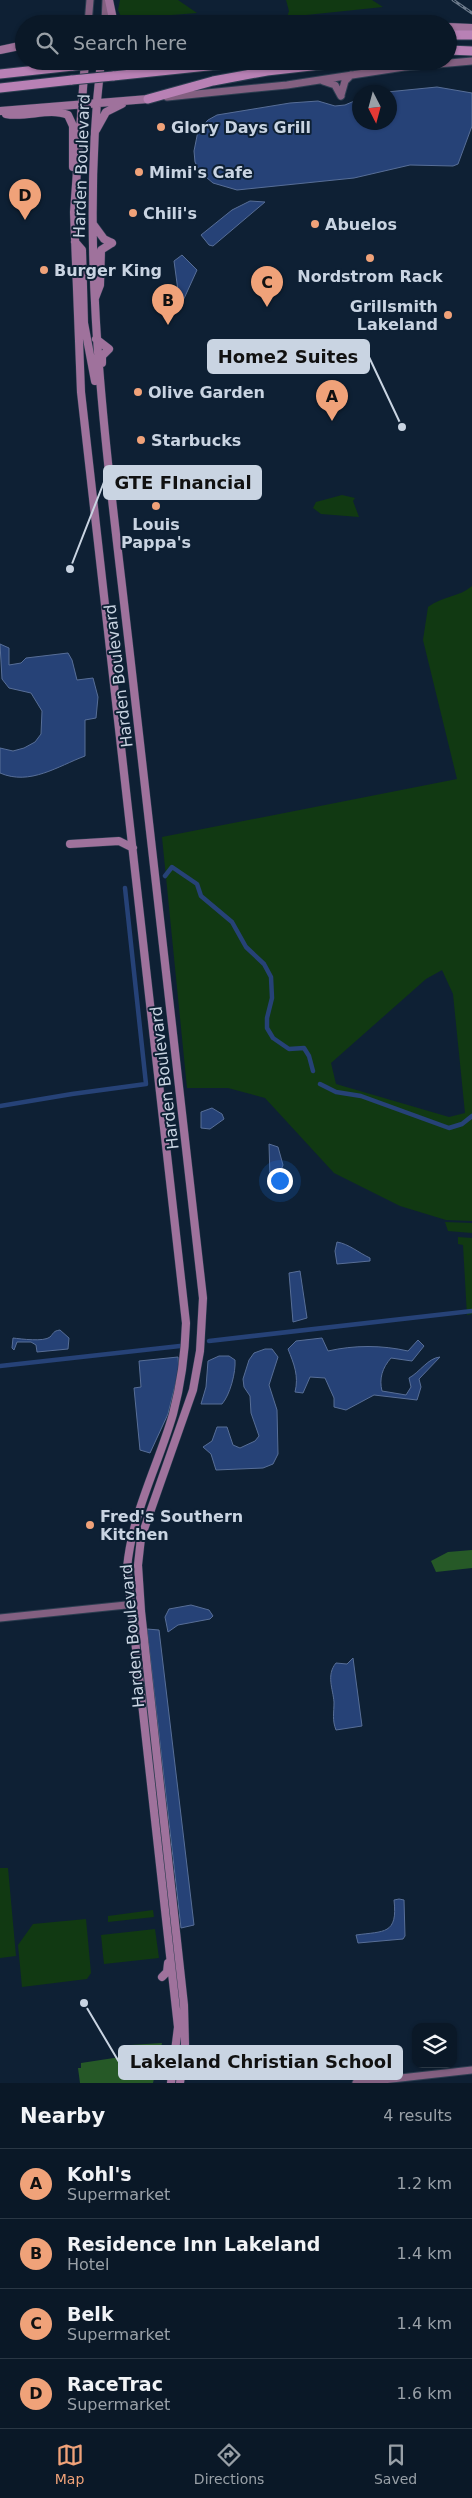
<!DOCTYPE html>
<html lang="en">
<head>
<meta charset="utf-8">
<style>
  body { margin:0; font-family:"DejaVu Sans",sans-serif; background:#182533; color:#f1f3f6 }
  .controls { position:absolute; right:15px; bottom:15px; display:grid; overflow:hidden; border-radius:10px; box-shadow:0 1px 4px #0004 }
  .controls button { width:45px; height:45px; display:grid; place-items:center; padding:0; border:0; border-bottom:1px solid #2a3744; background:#0a1827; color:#f1f3f6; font:25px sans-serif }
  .compass { position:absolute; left:352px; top:85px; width:45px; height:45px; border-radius:50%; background:#0a1827; box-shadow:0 1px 4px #0004; rotate:174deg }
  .you { position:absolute; left:279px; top:1180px; width:18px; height:18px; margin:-12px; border:4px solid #fff; border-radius:50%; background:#1a73e8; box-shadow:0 0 0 8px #1a73e833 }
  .badge { display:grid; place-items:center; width:32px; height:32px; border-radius:50%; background:#f0a279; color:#111; font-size:16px; font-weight:700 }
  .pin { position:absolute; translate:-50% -41px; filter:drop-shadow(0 1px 2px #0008) }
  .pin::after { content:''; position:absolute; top:26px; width:18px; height:15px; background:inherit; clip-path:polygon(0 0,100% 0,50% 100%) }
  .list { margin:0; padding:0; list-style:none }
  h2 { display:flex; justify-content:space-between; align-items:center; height:65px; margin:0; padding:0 20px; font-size:21px }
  h2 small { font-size:16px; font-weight:400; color:#99a0a7 }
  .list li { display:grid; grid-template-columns:32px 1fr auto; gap:15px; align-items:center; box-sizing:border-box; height:70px; padding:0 20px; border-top:1px solid #2a3744 }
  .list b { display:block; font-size:19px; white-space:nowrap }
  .list p { margin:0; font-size:16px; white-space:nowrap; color:#99a0a7 }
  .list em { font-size:16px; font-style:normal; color:#99a0a7 }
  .icon { flex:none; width:28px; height:28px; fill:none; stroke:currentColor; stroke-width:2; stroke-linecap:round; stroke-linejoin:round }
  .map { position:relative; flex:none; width:472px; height:2083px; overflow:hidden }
  .search { position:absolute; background:#0a1827; box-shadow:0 1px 4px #0004; left:15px; right:15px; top:15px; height:55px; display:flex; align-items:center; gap:12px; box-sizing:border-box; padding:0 18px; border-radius:28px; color:#99a0a7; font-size:19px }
  .sheet { height:345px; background:#0a1827 }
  nav { display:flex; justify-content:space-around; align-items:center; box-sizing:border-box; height:70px; border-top:1px solid #2a3744; background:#0a1827; font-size:14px; color:#99a0a7 }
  nav a { display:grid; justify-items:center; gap:2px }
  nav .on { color:#f0a279 }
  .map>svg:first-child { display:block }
  .green { fill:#113912; fill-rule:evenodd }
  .forest { fill:#265927 }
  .water { fill:#264277; stroke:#576e97 }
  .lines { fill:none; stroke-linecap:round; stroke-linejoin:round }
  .canal { stroke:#264277; stroke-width:4.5 }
  .secondary-casing { stroke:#2c3d50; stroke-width:9 }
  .primary-casing { stroke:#2c3d50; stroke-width:9 }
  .highway-casing { stroke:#2c3d50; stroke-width:11 }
  .secondary { stroke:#836081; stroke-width:7 }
  .primary { stroke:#9f729c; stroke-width:8 }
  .highway { stroke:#b881b5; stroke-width:9 }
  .rail-casing { stroke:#6d7b8c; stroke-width:3 }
  .rail { stroke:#0e2034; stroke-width:1; stroke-dasharray:4; stroke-linecap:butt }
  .highway-bridge-casing { stroke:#2c3d50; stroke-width:11; stroke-linecap:butt }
  .highway-bridge { stroke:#b881b5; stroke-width:9 }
  .poi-dot { fill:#f0a279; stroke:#0e2034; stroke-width:2 }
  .labels { text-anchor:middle; stroke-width:4; stroke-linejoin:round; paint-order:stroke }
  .poi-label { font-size:16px; font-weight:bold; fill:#c9d4e2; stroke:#0e2034; text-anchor:start }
  .street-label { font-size:16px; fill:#c9d4e2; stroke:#0e2034 }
  .leader { fill:none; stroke:#c9d4e2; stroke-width:2 }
  .callout-dot { fill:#c9d4e2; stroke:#0e2034; stroke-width:2 }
  .callout { fill:#c9d4e2; stroke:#c9d4e2; stroke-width:2 }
  .callout-label { font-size:18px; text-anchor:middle; font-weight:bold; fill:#111 }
</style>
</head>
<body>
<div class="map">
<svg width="472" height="2083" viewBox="0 0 472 2083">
  <rect width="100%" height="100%" fill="#0e2034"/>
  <path class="green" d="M120,0H178L197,13L122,19L118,10Z
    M286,0H372L383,7L287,17L289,11Z
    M342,495L355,498L353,501L359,517L321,514L313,508L316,502Z
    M472,586V1221L446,1220L400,1206L334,1173L265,1098L228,1088H187L162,837L457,779L423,640L428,607C442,596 460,597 472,586ZM442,970L453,994L465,1113L449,1117L336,1084L331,1063L426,979Z
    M445,1222L472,1223V1233L448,1231Z
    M458,1237L472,1238V1314L467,1315L463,1245L458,1244Z
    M0,1868H8L16,1956L0,1958Z
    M153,1910L154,1917L108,1922V1916Z
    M86,1919L91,1973L87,1979L22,1987L18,1945L33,1924Z
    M155,1929L159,1958L104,1964L101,1935Z"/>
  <path class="forest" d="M472,1550V1568L436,1572L431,1561L448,1552Z
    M162,2043L153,2083H80L78,2068H81V2063L127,2056L130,2045Z"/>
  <path class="water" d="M437,87L472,93V126L458,164L453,166L410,165L354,178L237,190L213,183L200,172L195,162L194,151L198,131L208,120L217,115L290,103L318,101L335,106L345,105L359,99L360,122H390V92H387Z
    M250,201L265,202L213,246L209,245L201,235L232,210Z
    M182,255L197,270L182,303L179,298L174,261Z
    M0,644L9,648V665L21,663L26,658L68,653L72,660L77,680L93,678L98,697L96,718L85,720V756C58,766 30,786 0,773V748L13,751L24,748L35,742L41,734L42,711L31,693L9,688L2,679Z
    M212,1108L222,1114L224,1119L210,1129L201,1128V1112Z
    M269,1144L278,1147L283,1165L277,1180L270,1178Z
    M337,1242C349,1244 359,1253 370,1258V1261L337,1264L335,1251Z
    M300,1271L307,1318L293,1322L289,1273Z
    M60,1330L69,1338L68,1349L37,1352L36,1345L31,1342H17L14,1350L12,1348L13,1338C21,1339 44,1342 50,1337C54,1333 53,1331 60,1330Z
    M322,1338L328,1351C354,1345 382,1345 408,1351L418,1340L424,1346L412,1361L391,1358C382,1368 379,1379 382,1391L406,1395L411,1387L409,1378C420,1372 428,1358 440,1357L419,1379L421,1387L417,1400L374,1395L346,1410L334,1407V1398L325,1378L310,1377L303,1393L295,1392C299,1376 294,1364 288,1349L296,1341Z
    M265,1349H272L278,1357L269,1385L277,1410L278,1454L273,1464L263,1468L216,1470L211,1454L203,1447L212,1441L217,1427H227L233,1445L240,1448L255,1441L259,1436L251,1413L250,1396L244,1387L243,1379L249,1360L254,1353Z
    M219,1356H229L235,1360C236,1372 230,1395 222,1404H201L206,1387L208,1361Z
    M178,1357L179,1370L168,1414L150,1453L140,1450L134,1388L141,1387L139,1361Z
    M191,1605L209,1610L213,1616L210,1619L178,1625L168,1632L165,1617L169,1609Z
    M147,1629L159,1630L194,1925L181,1928Z
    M353,1658L362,1726L336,1730C332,1720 334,1713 334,1702C333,1689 326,1675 336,1663L347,1664Z
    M399,1899L404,1900L405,1936L403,1939L358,1943L356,1935C384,1931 398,1935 394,1900Z"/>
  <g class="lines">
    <path class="canal" d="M165,876L172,867L197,884L201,896L232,922L246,947L264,964L271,977L272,998L267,1018V1028L273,1038L289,1049L304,1048L309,1056L313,1071
      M320,1084L336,1092L361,1096L449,1128L462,1124L472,1116
      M0,1106L72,1094L146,1084L125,888
      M209,1341L472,1311
      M0,1366L180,1346"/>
    <defs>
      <path id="secondary" d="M88,24L90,0
        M105,24L106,0
        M323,81L335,85L341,96
        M341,95L345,81L351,75
        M167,97L287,85L404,67L472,61
        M0,1618L136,1604
        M356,2083L472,2070"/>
      <path id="primary" d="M109,0L114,24
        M448,27L472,28
        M0,50L24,45
        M85,61L74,212L81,392L186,1323C185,1354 181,1384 173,1414C158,1466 132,1513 127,1568L178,2027L171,2083
        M101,61C78,257 107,452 129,646C154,863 178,1081 203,1298L200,1351L193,1390L141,1538L138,1565L141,1611L184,2005L185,2044L180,2083
        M0,111L148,99
        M6,114C26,118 50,107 68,115L73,126V167
        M96,130L106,112L122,104
        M93,224L104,239L112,243
        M75,242L82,250L84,323L95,381
        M95,298L100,285L101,250L112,243
        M96,339L109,349L102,356V363
        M70,844L119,841L133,848
        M162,1977L167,1972L168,1963"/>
      <path id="highway" d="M448,35H472
        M448,50L472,51
        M0,74L73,66
        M113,76L255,61
        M0,88L72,80
        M148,99L213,81L267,71L355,61"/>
    </defs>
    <use href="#secondary" class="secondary-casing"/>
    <use href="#primary" class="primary-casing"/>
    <use href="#highway" class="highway-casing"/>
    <use href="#secondary" class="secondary"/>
    <use href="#primary" class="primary"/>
    <use href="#highway" class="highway"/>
    <defs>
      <path id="rail" d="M453,0L472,13"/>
    </defs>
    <use href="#rail" class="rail-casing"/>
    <use href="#rail" class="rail"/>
    <defs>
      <path id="highway-bridge" d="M73,66L114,62
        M72,80L113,76"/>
    </defs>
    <use href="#highway-bridge" class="highway-bridge-casing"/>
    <use href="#highway-bridge" class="highway-bridge"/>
  </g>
  <g class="poi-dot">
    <circle cx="161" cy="127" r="5"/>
    <circle cx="139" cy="172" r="5"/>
    <circle cx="133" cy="213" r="5"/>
    <circle cx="315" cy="224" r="5"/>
    <circle cx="370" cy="258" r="5"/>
    <circle cx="44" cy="270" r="5"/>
    <circle cx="448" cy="315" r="5"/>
    <circle cx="138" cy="392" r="5"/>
    <circle cx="141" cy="440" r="5"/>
    <circle cx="156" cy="506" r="5"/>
    <circle cx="90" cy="1525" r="5"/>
  </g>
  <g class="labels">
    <g class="poi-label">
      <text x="171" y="133">Glory Days Grill</text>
      <text x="149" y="178">Mimi's Cafe</text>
      <text x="143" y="219">Chili's</text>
      <text x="325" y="230">Abuelos</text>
      <text x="54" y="276">Burger King</text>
      <text x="370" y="282" text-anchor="middle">Nordstrom Rack</text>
      <text x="438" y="312" text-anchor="end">Grillsmith<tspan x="438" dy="18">Lakeland</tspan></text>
      <text x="148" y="398">Olive Garden</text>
      <text x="151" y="446">Starbucks</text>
      <text x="156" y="530" text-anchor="middle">Louis<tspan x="156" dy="18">Pappa's</tspan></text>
      <text x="100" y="1522">Fred's Southern<tspan x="100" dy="18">Kitchen</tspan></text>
    </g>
    <g class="street-label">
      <text transform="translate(81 166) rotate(-88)" y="6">Harden Boulevard</text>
      <text transform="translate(118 676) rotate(-97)" y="6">Harden Boulevard</text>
      <text transform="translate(164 1078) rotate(-97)" y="6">Harden Boulevard</text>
      <text transform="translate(132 1636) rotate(-95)" y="6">Harden Boulevard</text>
    </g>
  </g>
  <path class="leader" d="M402 427L369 357M70 569L104 482M84 2003L119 2062"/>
  <g class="callout-dot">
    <circle cx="402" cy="427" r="5"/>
    <circle cx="70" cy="569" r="5"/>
    <circle cx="84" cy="2003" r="5"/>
  </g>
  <g class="callout">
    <rect x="208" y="340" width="161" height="33" rx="5"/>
    <rect x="104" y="466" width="157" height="33" rx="5"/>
    <rect x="119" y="2046" width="283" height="33" rx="5"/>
  </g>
  <g class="callout-label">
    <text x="288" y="363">Home2 Suites</text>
    <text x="183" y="489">GTE FInancial</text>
    <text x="261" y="2068">Lakeland Christian School</text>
  </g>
</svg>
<div class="controls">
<button><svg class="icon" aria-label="layers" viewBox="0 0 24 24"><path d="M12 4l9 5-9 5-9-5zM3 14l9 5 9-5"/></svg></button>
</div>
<svg class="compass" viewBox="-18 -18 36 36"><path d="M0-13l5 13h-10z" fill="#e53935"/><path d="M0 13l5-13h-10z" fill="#99a0a7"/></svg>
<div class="you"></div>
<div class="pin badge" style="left:332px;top:421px">A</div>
<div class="pin badge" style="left:168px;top:325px">B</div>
<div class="pin badge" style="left:267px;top:307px">C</div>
<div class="pin badge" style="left:25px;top:220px">D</div>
<div class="search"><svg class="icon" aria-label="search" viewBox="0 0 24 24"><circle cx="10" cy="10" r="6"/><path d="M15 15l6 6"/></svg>Search here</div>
</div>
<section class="sheet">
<h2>Nearby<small>4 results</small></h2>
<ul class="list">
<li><span class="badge">A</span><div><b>Kohl's</b><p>Supermarket</p></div><em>1.2 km</em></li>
<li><span class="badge">B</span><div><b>Residence Inn Lakeland</b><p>Hotel</p></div><em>1.4 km</em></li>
<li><span class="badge">C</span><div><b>Belk</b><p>Supermarket</p></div><em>1.4 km</em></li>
<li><span class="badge">D</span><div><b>RaceTrac</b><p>Supermarket</p></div><em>1.6 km</em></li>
</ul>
</section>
<nav>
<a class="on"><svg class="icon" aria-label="map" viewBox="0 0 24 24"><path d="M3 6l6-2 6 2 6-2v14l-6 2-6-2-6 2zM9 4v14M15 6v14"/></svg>Map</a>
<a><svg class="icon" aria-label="directions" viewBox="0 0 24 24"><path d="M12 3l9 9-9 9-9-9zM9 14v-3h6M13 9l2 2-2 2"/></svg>Directions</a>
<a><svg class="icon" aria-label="saved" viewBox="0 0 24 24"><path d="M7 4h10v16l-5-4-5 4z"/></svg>Saved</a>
</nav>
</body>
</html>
